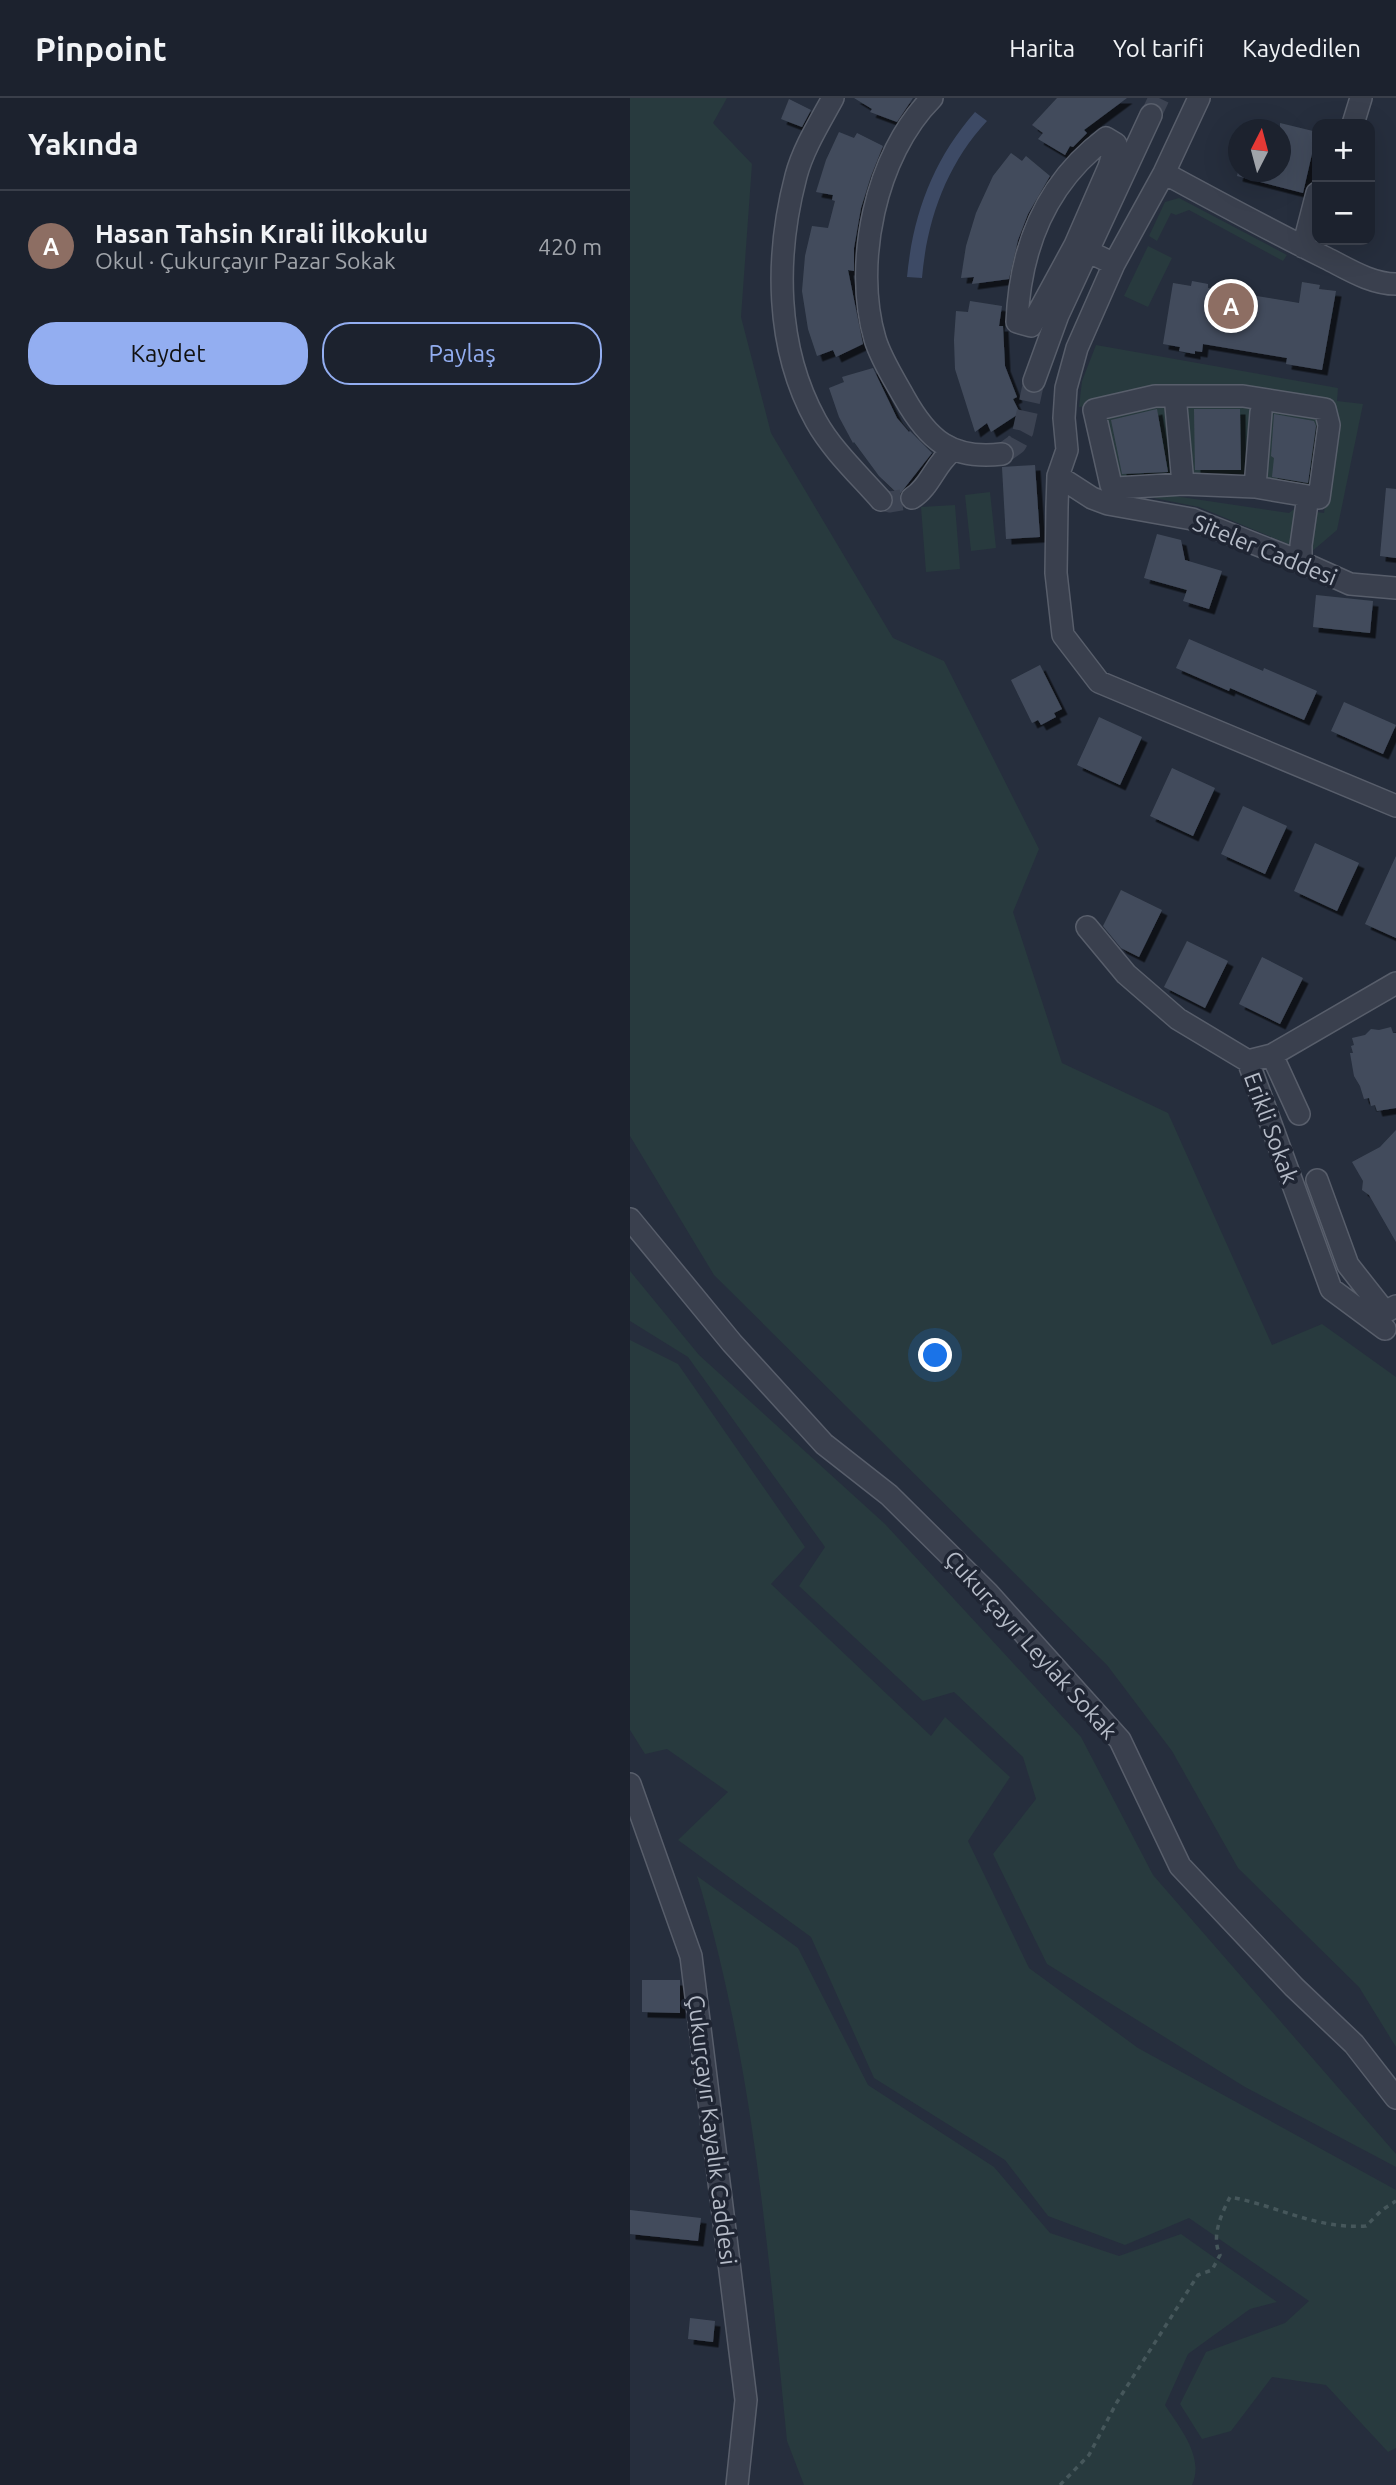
<!DOCTYPE html>
<html lang="tr">
<head>
<meta charset="utf-8">
<style>
  body { margin:0; font-family:Ubuntu,sans-serif; background:#252a36; color:#f1f3f6 }
  .controls { position:absolute; right:21px; top:21px; display:grid; overflow:hidden; border-radius:14px; box-shadow:0 7px 28px #0002 }
  .controls button { width:63px; height:63px; display:grid; place-items:center; padding:0; border:0; border-bottom:2px solid #3a3f4a; background:#1c222e; color:#f1f3f6; font:35px sans-serif }
  .compass { position:absolute; left:598px; top:21px; width:63px; height:63px; border-radius:50%; background:#1c222e; box-shadow:0 7px 28px #0002; rotate:6deg }
  .you { position:absolute; left:306px; top:1258px; width:24px; height:24px; margin:-18px; border:5px solid #fff; border-radius:50%; background:#1a73e8; box-shadow:0 0 0 10px #1a73e833 }
  .badge { display:grid; place-items:center; width:46px; height:46px; border-radius:50%; background:#93aef1; color:#fff; font-size:23px; font-weight:700 }
  .pin { position:absolute; translate:-50% -50%; border:4px solid #fff; box-shadow:0 2px 7px #0006 }
  .list { margin:0; padding:0; list-style:none }
  h2 { display:flex; justify-content:space-between; align-items:center; height:91px; margin:0; padding:0 28px; font-size:30px }
  h2 small { font-size:23px; font-weight:400; color:#a0a4aa }
  .list li { display:grid; grid-template-columns:46px 1fr auto; gap:21px; align-items:center; box-sizing:border-box; height:112px; padding:0 28px; border-top:2px solid #3a3f4a }
  .list b { display:block; font-size:26px; white-space:nowrap }
  .list p { margin:0; font-size:23px; white-space:nowrap; color:#a0a4aa }
  .list em { font-size:23px; font-style:normal; color:#a0a4aa }
  .actions { display:flex; gap:14px; padding:21px 28px }
  .actions a { flex:1; padding:16px 0; border:2px solid #93aef1; border-radius:28px; text-align:center; font-size:24px; color:#93aef1 }
  .actions .main { background:#93aef1; color:#111 }
  .map { position:relative; flex:none; width:766px; height:2387px; overflow:hidden }
  header { display:flex; align-items:center; gap:42px; box-sizing:border-box; height:98px; padding:0 35px; background:#1c222e; border-bottom:2px solid #3a3f4a }
  header strong { font-size:33px }
  nav { display:flex; gap:38px; margin-inline-start:auto; font-size:24px }
  main { display:flex }
  aside { flex:1; background:#1c222e }
  .map>svg:first-child { display:block }
  .green { fill:#283a3e }
  .water { fill:#3d4a65 }
  .building { fill:#434c5c; filter:url(#shadow) }
  .lines { fill:none; stroke-linecap:round; stroke-linejoin:round }
  .minor-tunnel { stroke:#3c4352; stroke-width:21; stroke-dasharray:21 10; stroke-linecap:butt }
  .minor-casing { stroke:#585e6b; stroke-width:24 }
  .path { stroke:#46575b; stroke-width:3.5; stroke-dasharray:5 5; stroke-linecap:butt }
  .minor { stroke:#3a404e; stroke-width:21 }
  .labels { text-anchor:middle; stroke-width:7; stroke-linejoin:round; paint-order:stroke }
  .street-label { font-size:23px; fill:#b6bcc8; stroke:#1f2533 }
</style>
</head>
<body>
<header>
<strong>Pinpoint</strong>
<nav><a>Harita</a><a>Yol tarifi</a><a>Kaydedilen</a></nav>
</header>
<main>
<aside>
<h2>Yakında<small></small></h2>
<ul class="list">
<li><span class="badge" style="background:#8d6e63">A</span><div><b>Hasan Tahsin Kırali İlkokulu</b><p>Okul · Çukurçayır Pazar Sokak</p></div><em>420 m</em></li>
</ul>
<div class="actions"><a class="main">Kaydet</a><a>Paylaş</a></div>
</aside>
<div class="map">
<svg width="766" height="2387" viewBox="0 0 766 2387">
  <defs>
    <filter id="shadow"><feDropShadow dx="5.5" dy="5.5" stdDeviation="0" flood-color="#0009"/></filter>
  </defs>
  <rect width="100%" height="100%" fill="#262e3d"/>
  <path class="green" d="M0,0H97L83,25L122,66L111,219L141,335L263,540L314,563L409,751L383,814L432,965L538,1015L642,1247L692,1226L766,1279V1949L729,1889L608,1770L542,1653L477,1567L84,1177L0,1038Z
    M549,100L657,157L653,163L559,112L546,117L541,115L527,143L519,138L535,104Z
    M518,148L542,160L518,209L494,198Z
    M466,247L708,290L707,303L733,306L707,432L680,455L569,409L524,400L489,397L524,395L659,415L664,411L694,415L707,319L685,389L619,378L547,375L484,386L469,306L449,309L452,283Z
    M360,394L366,450L341,453L335,397Z
    M325,407L330,471L296,474L291,409Z
    M0,1173L69,1257L255,1426L451,1639L523,1777L766,2056V2069L615,1989L417,1866L363,1756L406,1701L393,1659L324,1594L293,1603L169,1488L195,1449L58,1259L0,1223Z
    M0,1242L48,1266L175,1449L141,1486L301,1638L315,1619L380,1679L338,1743L399,1870L508,1950L766,2092V2350L758,2354L696,2287L642,2279L601,2333L572,2341L550,2306L576,2254L655,2225L679,2203L559,2120L495,2147L418,2118L375,2062L244,1980L181,1839L48,1742L98,1694L37,1651L15,1656L0,1632Z
    M67,1778L168,1850L238,1987L364,2069L420,2135L489,2158L551,2136L647,2204L620,2211L558,2256L535,2307C549,2329 575,2359 562,2387H174L157,2343C138,2153 123,1961 67,1778Z"/>
  <path class="water" d="M345,14L357,23C317,66 297,121 292,180L277,179C283,116 303,62 345,14Z"/>
  <path class="building" d="M224,0H283L267,24L240,14L242,11Z
    M427,0H497L454,32L457,35L443,49L440,48L435,57L408,41L413,35L402,27Z
    M159,1L181,12L172,29L151,21Z
    M650,25L687,34L673,95L607,78L608,74H650Z
    M209,34L224,40L227,35L253,48L241,78L231,110L224,150V173L218,172L233,246L206,259L203,252L187,258L178,231L172,193L175,158L182,128L198,130L205,103L202,102L203,97L186,94L196,62Z
    M381,55L392,63L396,58L420,78L398,116L388,142L379,181L342,186L344,179L331,180L336,148L346,115L363,78Z
    M562,183L578,186V190L669,205L672,184L690,187L689,191L706,193L692,272L656,266L657,260L573,246L572,254L565,253V256L549,253L550,249L533,246L543,185L561,188Z
    M340,203L372,208L369,228H373L375,268L387,299L383,301L390,315L361,334L357,325L345,334L325,271L324,242L326,213L338,214Z
    M243,270L267,320L279,334L280,333L302,355L269,397L249,378L224,344L223,345L209,319L199,290L214,284L212,279Z
    M527,311L538,374L492,376L481,322Z
    M564,311H610L611,372H565Z
    M644,316L684,323L686,328L678,385L642,379L644,360L641,358Z
    M405,367L410,439L376,441L372,369Z
    M756,390L766,391V460L750,458Z
    M527,436L551,442L555,462L592,473L579,511L553,503L557,492L514,480Z
    M686,497L743,503L740,535L683,529Z
    M559,541L633,573L634,570L687,593L674,622L600,590L599,593L546,570Z
    M410,567L432,611L424,615L426,619L411,627L408,622L402,625L381,582Z
    M714,604L766,627L753,656L701,633Z
    M469,619L512,639L490,687L447,667Z
    M542,670L585,690L563,738L520,718Z
    M613,708L657,728L635,776L591,756Z
    M685,745L729,765L707,813L664,793Z
    M766,758V840L735,826Z
    M491,792L532,812L509,859L491,850L473,828Z
    M557,843L598,863L575,910L534,889Z
    M632,859L673,880L650,926L609,906Z
    M761,929L763,935H766V1010L747,1013L745,1007L741,1008L739,1000L734,1001L730,988L724,978L720,955H723L721,948L724,947L722,940L735,937L741,931L749,932Z
    M766,1032V1144L739,1097L732,1092L733,1083L722,1064L750,1049Z
    M12,1882H50V1915L12,1914Z
    M0,2112L71,2120L68,2143L0,2136Z
    M60,2220L85,2223L83,2244L58,2241Z"/>
  <g class="lines">
    <path class="minor-tunnel" d="M521,17L529,0
      M372,356L386,346L393,333L404,283
      M251,402L260,404L282,400"/>
    <defs>
      <path id="minor" d="M203,0C190,24 173,51 166,78C145,158 145,249 186,323C202,352 229,377 251,402
        M302,0C245,57 223,166 245,241C251,261 264,281 274,299C298,342 321,362 372,356
        M569,0L534,75L484,166L447,250L436,290L434,320L437,352L428,378L427,409L426,475L433,537L469,584L766,708
        M723,26L731,0
        M534,75C588,104 641,133 696,160C718,171 741,186 766,186
        M445,147L401,228L387,224C390,150 416,85 476,40L486,46L479,69L445,147L484,166
        M673,149L687,95
        M404,283L428,217L521,17
        M546,308L553,386
        M428,378L462,400L478,406L562,421L671,464L720,486L766,490
        M625,389L631,314
        M282,400C300,389 305,366 322,353
        M671,464V447L678,398L625,389L553,386L486,390L481,387L464,312L525,298H613L695,311L699,327L689,400L678,398
        M457,829L496,876L548,921L618,963L701,1191L755,1231
        M642,957L669,1016
        M618,963L642,957L766,885
        M687,1082L718,1167L755,1214L766,1208
        M0,1121L102,1245L194,1346L259,1397L358,1495L490,1642L550,1768L664,1889L724,1946L766,2000
        M0,1686L61,1858L116,2302L107,2387"/>
    </defs>
    <use href="#minor" class="minor-casing"/>
    <path class="path" d="M430,2387L459,2357L487,2304L568,2177L582,2172L590,2157C581,2138 591,2117 600,2099C649,2108 684,2131 736,2128L752,2112L766,2103"/>
    <use href="#minor" class="minor"/>
  </g>
  <g class="labels">
    <g class="street-label">
      <text transform="translate(635 452) rotate(22)" y="8">Siteler Caddesi</text>
      <text transform="translate(641 1030) rotate(70)" y="8">Erikli Sokak</text>
      <text transform="translate(401 1547) rotate(48)" y="8">Çukurçayır Leylak Sokak</text>
      <text transform="translate(82 2032) rotate(83)" y="8">Çukurçayır Kayalık Caddesi</text>
    </g>
  </g>
</svg>
<div class="controls">
<button>+</button>
<button>−</button>
</div>
<svg class="compass" viewBox="-18 -18 36 36"><path d="M0-13l5 13h-10z" fill="#e53935"/><path d="M0 13l5-13h-10z" fill="#a0a4aa"/></svg>
<div class="you"></div>
<div class="pin badge" style="left:601px;top:208px;background:#8d6e63">A</div>
</div>
</main>
</body>
</html>
